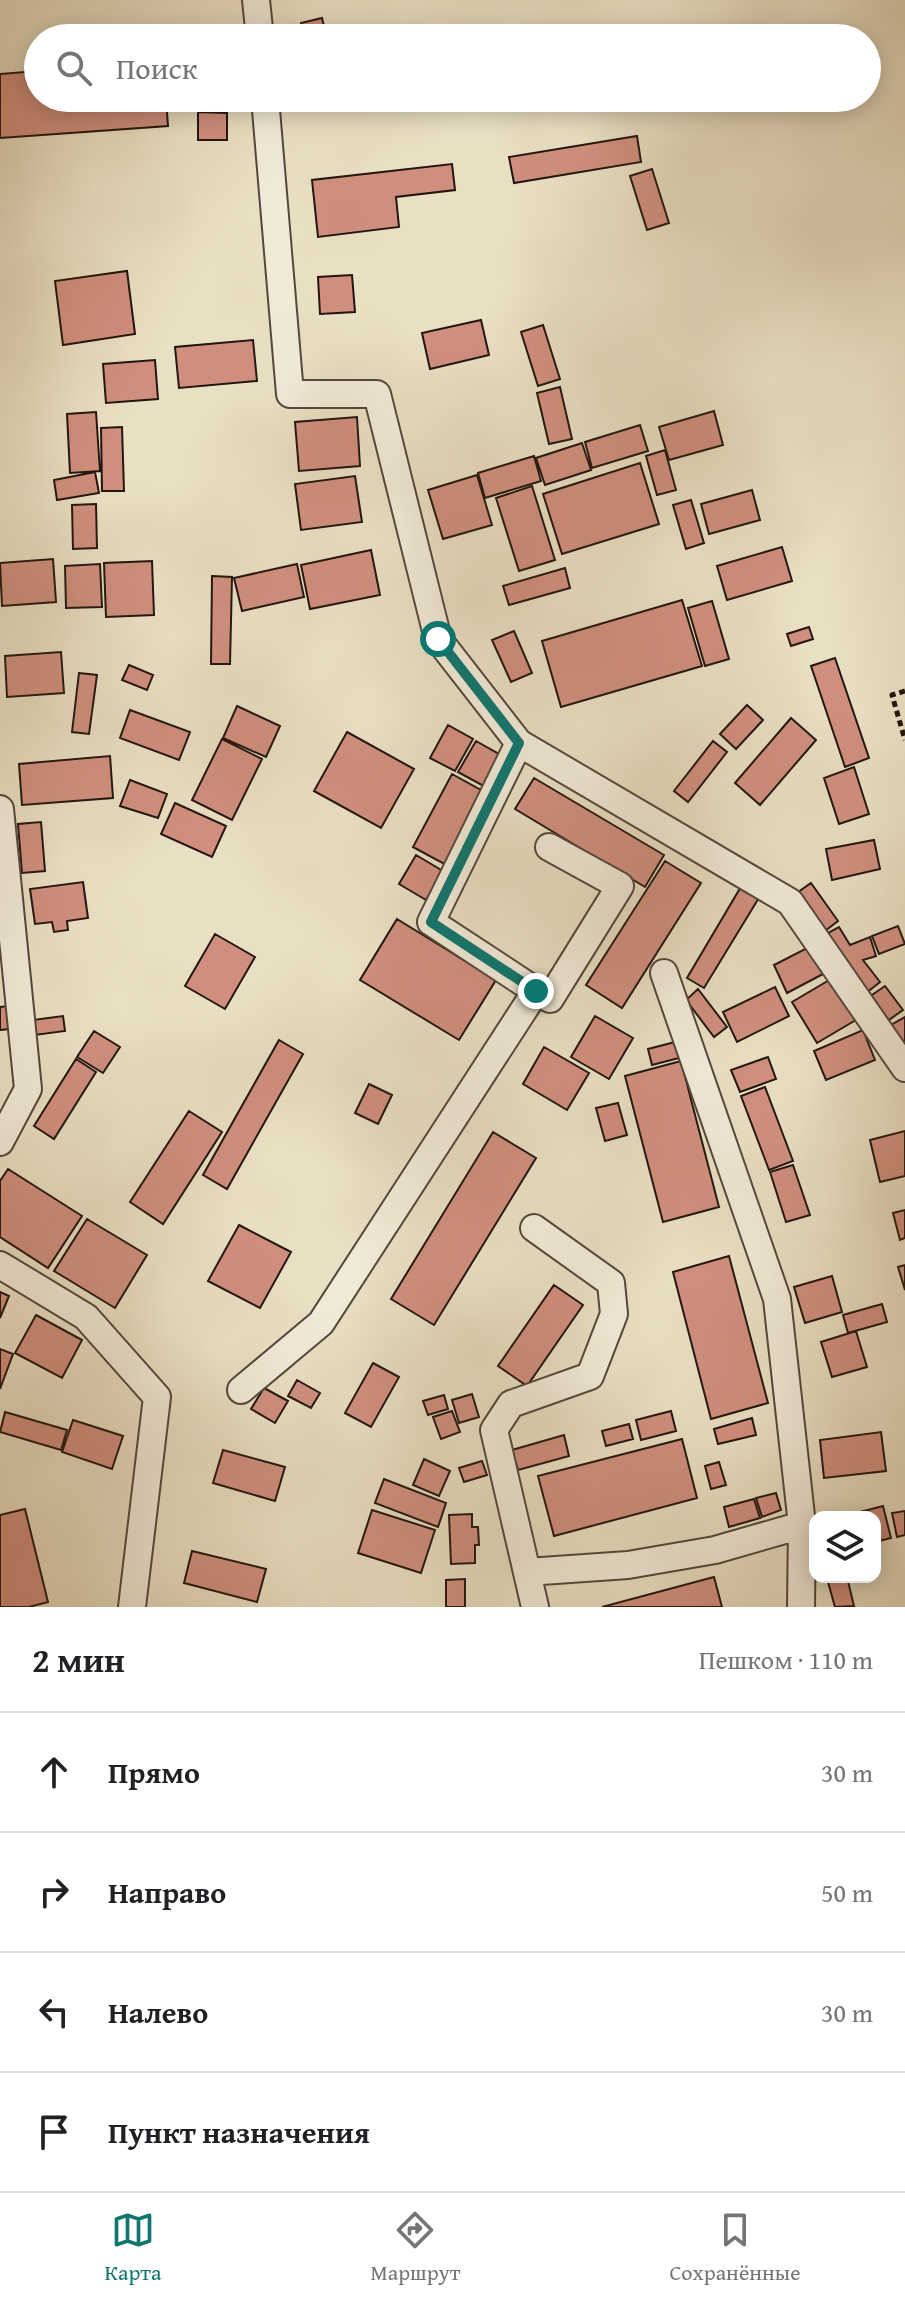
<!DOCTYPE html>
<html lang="ru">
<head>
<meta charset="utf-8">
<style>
  body { margin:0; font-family:"Gentium Book Plus",serif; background:#f6f6f6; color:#202124 }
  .controls { position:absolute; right:24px; bottom:24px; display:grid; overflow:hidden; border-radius:16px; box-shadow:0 4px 20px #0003 }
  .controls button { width:72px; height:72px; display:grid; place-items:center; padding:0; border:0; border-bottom:2px solid #e0e0e0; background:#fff; color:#202124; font:40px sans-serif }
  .stop { position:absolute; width:24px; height:24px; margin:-18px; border:6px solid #0f766e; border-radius:50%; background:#fff }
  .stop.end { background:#0f766e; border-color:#fff; box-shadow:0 2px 8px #0008 }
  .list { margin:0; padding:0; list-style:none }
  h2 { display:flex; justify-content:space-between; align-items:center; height:104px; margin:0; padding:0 32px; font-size:34px }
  h2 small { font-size:26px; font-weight:400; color:#757577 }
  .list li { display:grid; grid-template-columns:52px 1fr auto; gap:24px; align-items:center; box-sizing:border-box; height:120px; padding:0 32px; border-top:2px solid #e0e0e0 }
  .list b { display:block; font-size:30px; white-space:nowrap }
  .list em { font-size:26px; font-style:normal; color:#757577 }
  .icon { flex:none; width:44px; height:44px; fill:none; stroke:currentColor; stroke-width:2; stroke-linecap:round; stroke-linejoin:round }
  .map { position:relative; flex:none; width:905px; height:1607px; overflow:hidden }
  .search { position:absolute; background:#fff; box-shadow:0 4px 20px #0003; left:24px; right:24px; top:24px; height:88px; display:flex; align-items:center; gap:20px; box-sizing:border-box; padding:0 28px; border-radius:44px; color:#757577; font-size:30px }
  .sheet { height:584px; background:#fff }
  nav { display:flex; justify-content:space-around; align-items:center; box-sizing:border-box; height:112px; border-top:2px solid #e0e0e0; background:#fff; font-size:22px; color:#757577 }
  nav a { display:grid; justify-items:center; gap:4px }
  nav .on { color:#0f766e }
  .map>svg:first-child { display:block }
  .building { fill:#d08f7e; stroke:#231610; stroke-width:2 }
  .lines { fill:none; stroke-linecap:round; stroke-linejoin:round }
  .street-casing { stroke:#54483d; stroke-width:30 }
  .path { stroke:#231610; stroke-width:5; stroke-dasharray:6 4; stroke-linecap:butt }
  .street { stroke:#f1ead8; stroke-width:26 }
  .route { stroke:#0f766e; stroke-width:10 }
</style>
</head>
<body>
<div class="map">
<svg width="905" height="1607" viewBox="0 0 905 1607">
  <rect width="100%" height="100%" fill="#e9dfc3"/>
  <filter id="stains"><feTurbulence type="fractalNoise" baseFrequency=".0025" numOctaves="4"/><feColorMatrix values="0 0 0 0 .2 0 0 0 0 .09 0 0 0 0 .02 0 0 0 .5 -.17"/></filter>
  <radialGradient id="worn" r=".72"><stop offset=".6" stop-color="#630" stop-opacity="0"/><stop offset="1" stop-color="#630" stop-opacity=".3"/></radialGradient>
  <path class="building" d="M322,18L327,38H304L301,23Z
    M38,71V98H166L168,126L0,138V74Z
    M198,112L227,113V140H198Z
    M637,136L641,162L514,183L509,157Z
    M452,164L455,190L396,197L399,227L318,237L312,180Z
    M652,169L669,223L647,230L630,176Z
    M127,271L135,334L63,345L55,281Z
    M352,275L355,312L320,314L318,277Z
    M481,320L489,355L430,369L422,333Z
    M543,325L560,379L538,386L521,332Z
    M253,340L257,381L179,388L175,347Z
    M155,360L158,399L106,403L103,364Z
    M560,387L572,439L549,444L537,393Z
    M714,411L723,445L669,460L659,427Z
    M96,412L100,471L70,473L67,414Z
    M357,417L360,466L299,471L295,422Z
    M640,425L648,451L592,468L585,442Z
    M122,427L124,491H102L101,428Z
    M582,443L591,470L545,485L536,458Z
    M665,450L676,490L657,495L646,456Z
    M534,456L541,481L485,498L478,473Z
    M640,463L659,524L562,554L543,494Z
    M95,472L99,493L57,500L54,480Z
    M477,475L492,525L443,539L428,490Z
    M355,476L362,522L301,530L295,484Z
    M532,486L555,560L519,571L496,498Z
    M752,490L760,520L709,534L701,504Z
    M691,500L704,543L686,549L673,505Z
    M96,504L97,548L73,549L72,505Z
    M782,547L792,581L727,600L717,566Z
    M371,550L380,595L310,609L301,565Z
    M53,559L56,602L2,606L0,563Z
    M152,561L154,615L106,617L104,563Z
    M100,564L102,607L66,608L65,566Z
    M297,564L304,597L242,611L234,578Z
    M565,568L570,588L509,605L503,586Z
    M212,576L232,577L230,664H211Z
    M682,600L702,666L561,707L542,641Z
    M712,601L729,659L705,666L688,608Z
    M809,627L813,639L791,646L787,634Z
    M514,631L532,673L511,682L492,640Z
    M61,652L64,693L7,697L5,656Z
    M835,658L869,758L845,767L811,666Z
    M129,665L153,675L147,690L122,680Z
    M79,673L97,675L89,734L72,732Z
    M747,705L763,720L736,749L720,734Z
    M237,706L280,726L266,757L223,738Z
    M130,710L190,732L179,760L120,738Z
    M791,718L816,740L760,805L735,783Z
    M448,725L473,739L455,771L430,758Z
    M347,732L414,769L381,828L314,791Z
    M222,739L262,759L232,820L192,800Z
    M476,741L506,758L489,789L458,772Z
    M713,741L727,752L688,802L674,791Z
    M110,756L113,798L22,805L19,764Z
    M854,767L869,814L839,824L824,778Z
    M452,774L488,794L448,866L413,847Z
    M534,778L664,855L645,887L515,809Z
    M130,780L167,794L158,818L120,806Z
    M175,803L226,826L212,857L161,834Z
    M41,822L45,871L22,873L18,824Z
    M874,840L880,869L832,880L826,849Z
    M416,855L443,871L426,900L399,884Z
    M665,861L701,883L622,1008L586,985Z
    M83,882L88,918L67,921L68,930L54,932L52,922L35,924L30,889Z
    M811,883L838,921L821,934L794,895Z
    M742,885L760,896L704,988L687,978Z
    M397,919L496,980L459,1040L360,980Z
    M898,926L905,944L879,954L872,936Z
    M839,927L850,945L870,937L876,956L863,960L880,982L866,993L824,935Z
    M215,934L255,957L225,1009L185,986Z
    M809,947L823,974L787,993L774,965Z
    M836,976L861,1017L817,1043L792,1002Z
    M885,986L903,1010L886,1022L869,997Z
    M775,987L789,1016L737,1042L723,1012Z
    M698,989L727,1027L714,1037L686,1000Z
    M8,1006L10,1029L0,1030V1007Z
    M63,1016L65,1031L35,1035L33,1020Z
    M595,1016L633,1038L609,1079L571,1057Z
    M905,1017V1052L889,1026Z
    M863,1030L875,1060L826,1080L814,1051Z
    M94,1031L120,1047L103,1073L77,1057Z
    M279,1040L303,1054L227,1189L203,1175Z
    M675,1042L679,1058L652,1065L648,1049Z
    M544,1047L589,1073L567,1110L523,1084Z
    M768,1057L776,1079L740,1092L731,1070Z
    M76,1059L96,1072L54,1139L34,1126Z
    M681,1061L719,1207L663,1222L625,1076Z
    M369,1084L392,1095L378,1124L355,1113Z
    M765,1087L793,1161L769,1170L741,1096Z
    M618,1103L627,1135L605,1141L596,1108Z
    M189,1111L222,1132L163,1224L130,1202Z
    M905,1131V1176L880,1182L870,1140Z
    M493,1132L536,1158L434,1325L391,1299Z
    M793,1165L810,1215L786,1222L770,1172Z
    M8,1169L82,1216L48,1268L0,1237V1181Z
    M905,1210V1238L900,1240L893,1213Z
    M87,1219L147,1255L115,1308L54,1271Z
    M239,1225L291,1252L260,1308L208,1281Z
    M729,1256L768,1403L711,1419L673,1272Z
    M905,1265V1290L898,1267Z
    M832,1276L842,1312L805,1323L794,1287Z
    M554,1285L583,1305L527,1386L498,1366Z
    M0,1292L9,1296L0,1318Z
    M882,1304L887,1322L848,1333L843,1315Z
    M36,1315L82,1340L62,1378L15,1353Z
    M856,1331L867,1367L832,1377L821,1342Z
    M0,1349L13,1354L0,1389Z
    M373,1363L399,1377L371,1427L345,1413Z
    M297,1380L320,1393L311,1408L288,1396Z
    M264,1388L288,1401L275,1423L251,1409Z
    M472,1394L479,1417L459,1423L452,1400Z
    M444,1395L448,1409L428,1415L423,1401Z
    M452,1411L460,1432L441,1439L433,1417Z
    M671,1411L676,1431L641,1440L636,1420Z
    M5,1412L67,1430L61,1450L0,1432Z
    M752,1418L756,1435L718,1444L714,1429Z
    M73,1420L123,1436L112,1469L62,1452Z
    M629,1424L633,1439L606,1446L602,1431Z
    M881,1432L886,1471L824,1478L820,1440Z
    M564,1435L569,1456L518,1470L512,1450Z
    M682,1439L697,1498L554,1536L538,1476Z
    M223,1450L285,1467L275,1501L213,1483Z
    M424,1459L450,1471L439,1496L413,1485Z
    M482,1461L487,1475L464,1482L459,1468Z
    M719,1462L726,1485L711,1489L705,1466Z
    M384,1479L446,1503L438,1527L375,1503Z
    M776,1493L781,1510L762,1517L756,1498Z
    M754,1499L760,1518L729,1527L724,1507Z
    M883,1506L891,1538L875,1542V1517H841Z
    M25,1509L48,1602L29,1607H0V1515Z
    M372,1510L435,1530L421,1573L358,1553Z
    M905,1511V1535L897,1537L892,1513Z
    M472,1514V1527H478L479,1545H475V1563L451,1564L449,1515Z
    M192,1551L266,1569L257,1602L184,1583Z
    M714,1577L722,1607H602Z
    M847,1577L854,1606L835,1607L828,1582Z
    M465,1579V1607H446V1580Z"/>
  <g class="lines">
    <defs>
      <path id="street" d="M256,0L260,38
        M265,98L290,394H377L438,639L519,743L790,902L905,1068
        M0,809L28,1089L0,1142
        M664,973L777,1299L802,1525L801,1607
        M536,991L550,999L620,886L549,847
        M534,1228L611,1283L614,1314L590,1376L511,1404L494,1430L535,1607
        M0,1265L86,1317L157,1397L132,1607
        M241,1390L321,1323L536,991L431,922L519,743
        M527,1572L628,1565L715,1550L802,1525"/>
    </defs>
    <use href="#street" class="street-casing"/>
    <path class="path" d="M905,691L892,695L905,740"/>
    <use href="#street" class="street"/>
  </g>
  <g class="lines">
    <path class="route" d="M438,639L519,743L431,922L536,991"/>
  </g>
  <rect width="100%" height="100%" filter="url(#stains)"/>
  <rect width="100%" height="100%" fill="url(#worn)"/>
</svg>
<div class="controls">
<button><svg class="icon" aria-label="layers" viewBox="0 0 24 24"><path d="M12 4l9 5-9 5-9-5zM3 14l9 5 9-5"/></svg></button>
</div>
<div class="stop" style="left:438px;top:639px"></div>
<div class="stop end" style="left:536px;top:991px"></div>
<div class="search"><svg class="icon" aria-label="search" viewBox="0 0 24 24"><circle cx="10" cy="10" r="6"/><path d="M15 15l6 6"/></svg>Поиск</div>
</div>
<section class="sheet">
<h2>2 мин<small>Пешком · 110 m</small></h2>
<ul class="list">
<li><svg class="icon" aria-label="ahead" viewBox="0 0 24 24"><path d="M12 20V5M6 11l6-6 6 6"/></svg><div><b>Прямо</b></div><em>30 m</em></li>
<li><svg class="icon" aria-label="right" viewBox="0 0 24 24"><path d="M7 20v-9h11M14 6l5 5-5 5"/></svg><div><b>Направо</b></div><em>50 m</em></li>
<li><svg class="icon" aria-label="left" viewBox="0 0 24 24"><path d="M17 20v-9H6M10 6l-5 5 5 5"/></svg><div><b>Налево</b></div><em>30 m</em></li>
<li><svg class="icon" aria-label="arrive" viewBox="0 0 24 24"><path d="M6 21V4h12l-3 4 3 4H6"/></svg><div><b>Пункт назначения</b></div></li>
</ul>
</section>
<nav>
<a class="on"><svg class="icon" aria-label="map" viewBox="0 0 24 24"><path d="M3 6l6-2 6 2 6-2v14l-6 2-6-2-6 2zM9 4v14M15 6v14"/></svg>Карта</a>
<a><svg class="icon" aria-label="directions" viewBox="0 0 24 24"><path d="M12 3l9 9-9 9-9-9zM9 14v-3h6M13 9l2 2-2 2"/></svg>Маршрут</a>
<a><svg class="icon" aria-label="saved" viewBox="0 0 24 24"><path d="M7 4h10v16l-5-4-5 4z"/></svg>Сохранённые</a>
</nav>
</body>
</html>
